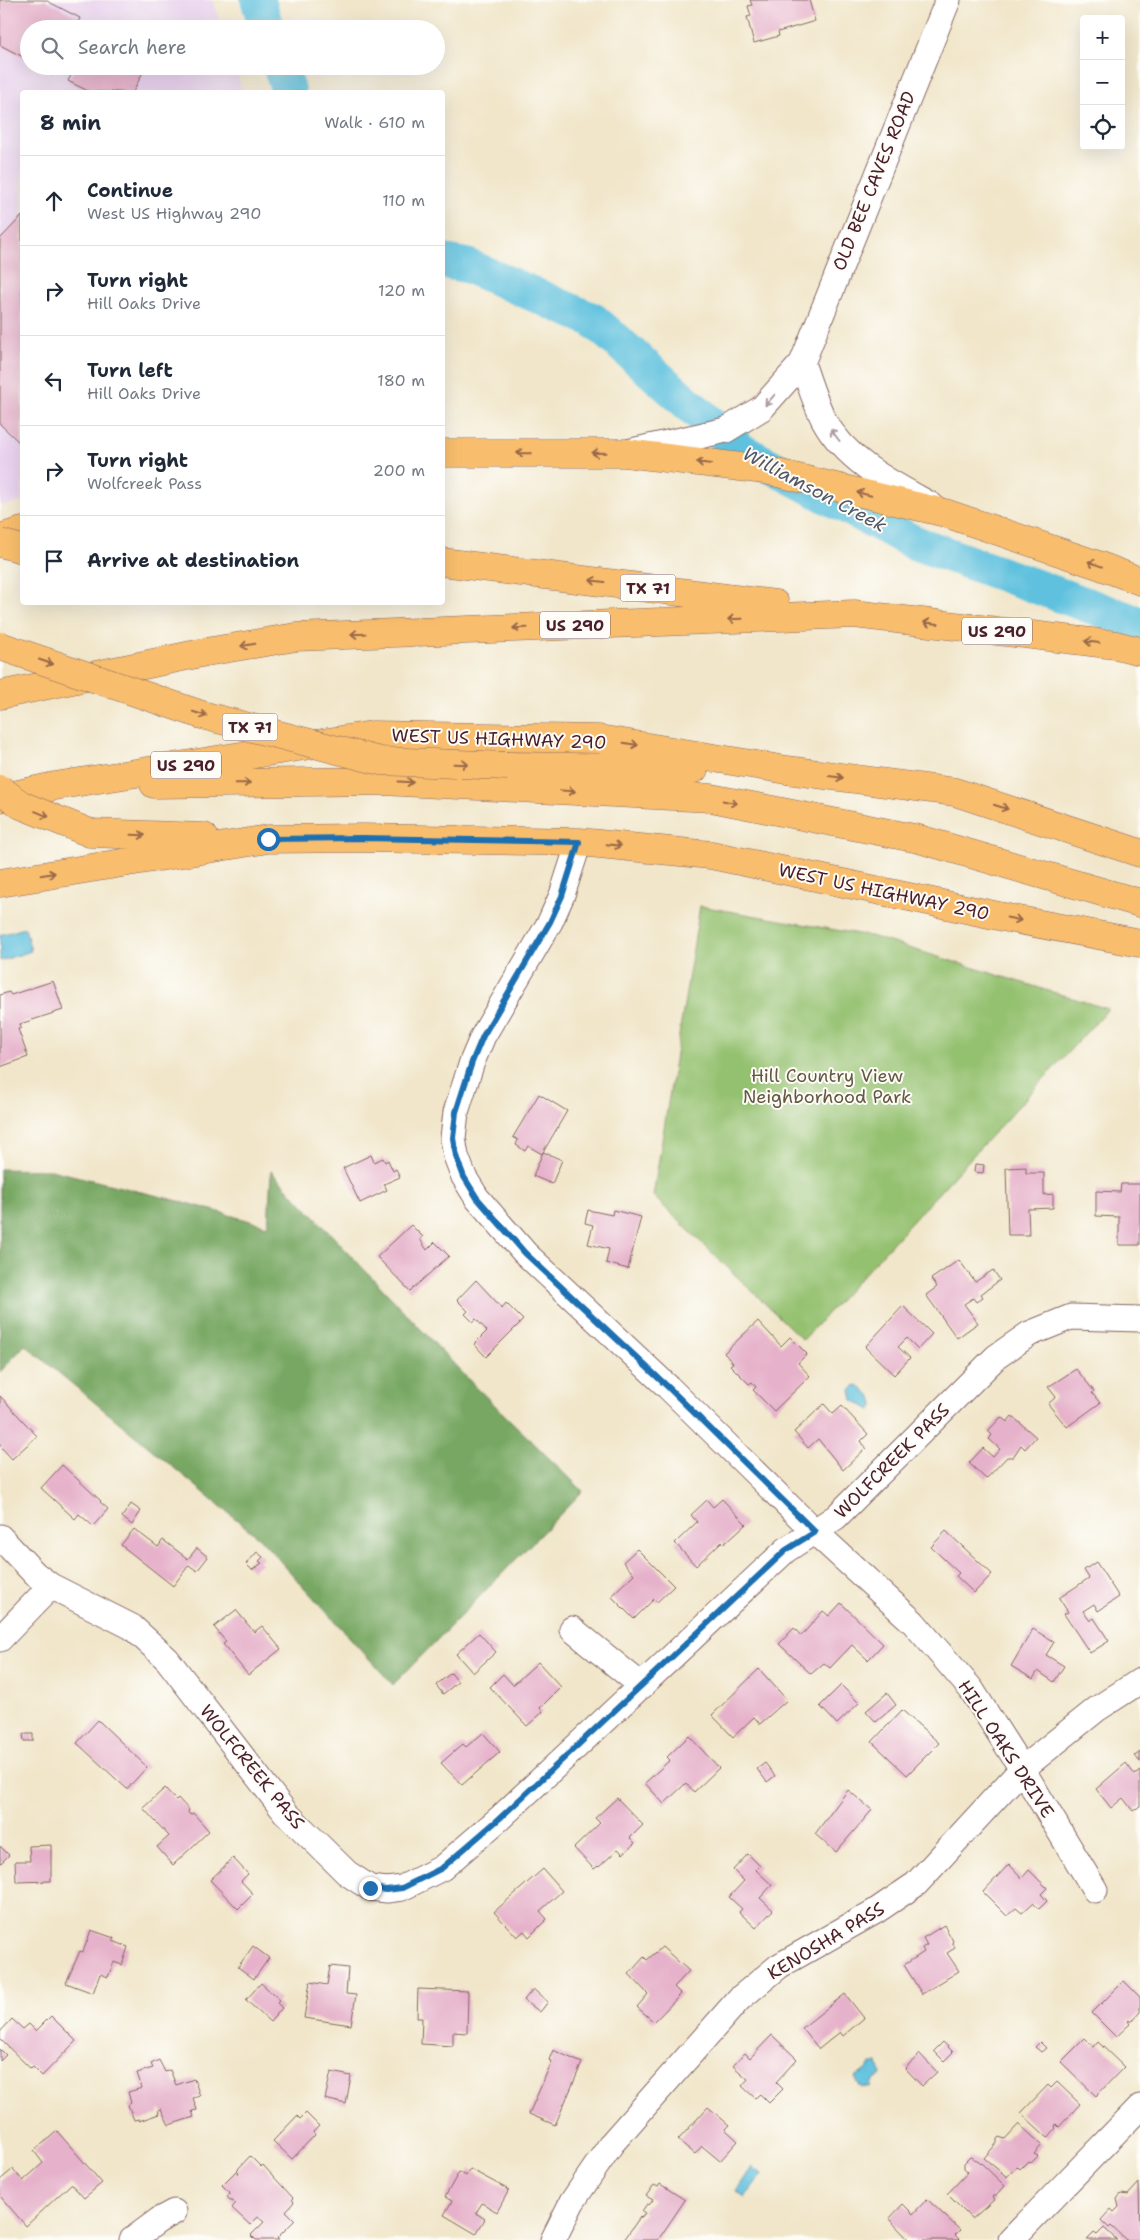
<!DOCTYPE html>
<html lang="en">
<head>
<meta charset="utf-8">
<style>
  body { margin:0; font-family:"Shantell Sans",sans-serif; background:#f6f6f7; color:#1f2937 }
  .controls { position:absolute; right:15px; top:15px; display:grid; overflow:hidden; border-radius:5px; box-shadow:0 5px 20px #0002 }
  .controls button { width:45px; height:45px; display:grid; place-items:center; padding:0; border:0; border-bottom:1px solid #e0e1e3; background:#fff; color:#1f2937; font:25px sans-serif }
  .stop { position:absolute; width:15px; height:15px; margin:-11px; border:4px solid #1f6fb2; border-radius:50%; background:#fff }
  .stop.end { background:#1f6fb2; border-color:#fff; box-shadow:0 1px 5px #0008 }
  .list { margin:0; padding:0; list-style:none }
  h2 { display:flex; justify-content:space-between; align-items:center; height:65px; margin:0; padding:0 20px; font-size:21px }
  h2 small { font-size:16px; font-weight:400; color:#747a83 }
  .list li { display:grid; grid-template-columns:32px 1fr auto; gap:15px; align-items:center; box-sizing:border-box; height:90px; padding:0 20px; border-top:1px solid #e0e1e3 }
  .list b { display:block; font-size:19px; white-space:nowrap }
  .list p { margin:0; font-size:16px; white-space:nowrap; color:#747a83 }
  .list em { font-size:16px; font-style:normal; color:#747a83 }
  .icon { flex:none; width:28px; height:28px; fill:none; stroke:currentColor; stroke-width:2; stroke-linecap:round; stroke-linejoin:round }
  .map { position:relative; flex:none; width:1140px; height:2240px; overflow:hidden }
  .search { position:absolute; background:#fff; box-shadow:0 5px 20px #0002; left:20px; top:20px; width:425px; height:55px; display:flex; align-items:center; gap:12px; box-sizing:border-box; padding:0 18px; border-radius:28px; color:#747a83; font-size:19px }
  .panel { position:absolute; background:#fff; box-shadow:0 5px 20px #0002; left:20px; top:90px; width:425px; height:515px; border-radius:5px }
  .map>svg:first-child { display:block }
  .built { fill:#e9d2ee }
  .green { fill:#94c16f; stroke:#6f704d }
  .forest { fill:#77a762; stroke:#606346 }
  .water { fill:#5fc1de; stroke:#547084 }
  .lines { fill:none; stroke-linecap:round; stroke-linejoin:round }
  .river { stroke:#5fc1de; stroke-width:35 }
  .building { fill:#e6b2cb }
  .minor-casing { stroke:#846563; stroke-width:27 }
  .major-casing { stroke:#846563; stroke-width:29 }
  .highway-casing { stroke:#846563; stroke-width:29 }
  .minor { stroke:#fff; stroke-width:25 }
  .major { stroke:#f9be6d; stroke-width:28 }
  .highway { stroke:#f9be6d; stroke-width:28 }
  .major-bridge-casing { stroke:#846563; stroke-width:29; stroke-linecap:butt }
  .highway-bridge-casing { stroke:#846563; stroke-width:29; stroke-linecap:butt }
  .major-bridge { stroke:#f9be6d; stroke-width:28 }
  .highway-bridge { stroke:#f9be6d; stroke-width:28 }
  .oneway { stroke:#ae9aa0 }
  .oneway2 { stroke:#996749 }
  .route { stroke:#1f6fb2; stroke-width:6 }
  .labels { text-anchor:middle; stroke-width:4; stroke-linejoin:round; paint-order:stroke }
  .shield { fill:#fdfcf7; stroke:#806168; stroke-width:1 }
  .shield-label { font-size:16px; font-weight:bold; fill:#4a1f2b }
  .street-label { font-size:18px; fill:#4a1f2b; stroke:#fdfcf7 }
  .park-label { font-size:18px; fill:#645843; stroke:#fdfcf7 }
  .water-label { font-size:19px; font-style:italic; fill:#51586a; stroke:#fdfcf7 }
</style>
</head>
<body>
<div class="map">
<svg width="1140" height="2240" viewBox="0 0 1140 2240">
  <rect width="100%" height="100%" fill="#fdfcf7"/>
  <filter id="ink" filterUnits="userSpaceOnUse"><feTurbulence type="fractalNoise" baseFrequency=".02" numOctaves="2"/><feDisplacementMap in="SourceGraphic" scale="10" xChannelSelector="R" yChannelSelector="G"/><feConvolveMatrix kernelMatrix="1 2 1 2 8 2 1 2 1" color-interpolation-filters="sRGB"/></filter>
  <filter id="wash" filterUnits="userSpaceOnUse"><feTurbulence type="fractalNoise" baseFrequency=".0096" numOctaves="4" result="noise"/><feDisplacementMap in="SourceGraphic" scale="20" xChannelSelector="R" yChannelSelector="G"/><feGaussianBlur stdDeviation="1.12" result="paint"/><feColorMatrix in="noise" values="0 0 0 0 0 0 0 0 0 0 0 0 0 0 0 0 0 1.4 0 .05"/><feComposite in="paint" operator="in"/></filter>
  <g filter="url(#wash)">
    <rect width="100%" height="100%" fill="#f1e6ca"/>
    <path class="built" d="M0,0H212L222,29H29V66H234L243,92H22V502L0,506Z"/>
    <path class="green" d="M700,906L870,936L1108,1009L803,1340L653,1196Z"/>
    <path class="forest" d="M0,1169L51,1170L191,1204L268,1226L271,1171L473,1384L583,1491L393,1685L259,1538L25,1345L0,1372Z"/>
    <path class="water" d="M25,928L31,951L0,961V935Z
      M855,1385C865,1389 874,1395 874,1407L871,1410L853,1400L851,1390Z
      M871,2063H878L881,2075L871,2082L870,2088L861,2087L855,2077L868,2069Z
      M752,2167L762,2174L745,2197L736,2191Z"/>
    <g class="lines">
      <path class="river" d="M258,0L267,29
        M280,66L289,92
        M442,261L468,266L593,320L742,451L913,542L1140,624"/>
    </g>
    <g id="blocks">
      <path class="building" d="M0,0H45L80,18L75,29H29V60L0,45Z
        M750,0H809L815,21L778,32L779,36L754,43L747,17L751,16L748,6L752,5Z
        M40,66H56L52,73Z
        M76,66H146L133,92H90L68,81Z
        M22,216V445L0,424V239Z
        M53,981L63,1010L20,1024L21,1028L18,1029L28,1057L0,1067V995L9,992L11,995Z
        M539,1094L567,1111L542,1154L528,1146L525,1151L516,1145L518,1140L513,1137Z
        M543,1152L562,1160L552,1184L533,1176Z
        M371,1155L374,1162L383,1158L385,1162L388,1160L393,1171L396,1169L400,1177L384,1184L387,1190L360,1203L343,1168Z
        M975,1164L984,1165L983,1173L974,1172Z
        M1026,1167V1173H1044V1195L1053,1194V1208L1028,1209L1029,1235H1008L1006,1168Z
        M1121,1184H1140V1245H1119V1217L1096,1216V1191L1120,1192Z
        M588,1210L612,1215L613,1210L641,1217L628,1269L606,1263L609,1249L588,1244L593,1225L585,1223Z
        M411,1225L423,1237L420,1239L427,1250L435,1242L449,1256L410,1291L377,1257Z
        M959,1260L975,1282L993,1270L1000,1280L981,1294L983,1297L976,1302L973,1298L964,1304L978,1323L957,1338L926,1295L937,1287L931,1279Z
        M476,1280L502,1308L506,1303L523,1320L486,1357L474,1344L487,1331L476,1319L473,1322L465,1314L468,1311L457,1300Z
        M903,1306L932,1334L918,1349L907,1338L898,1347L910,1358L894,1375L865,1347Z
        M758,1321L781,1346L790,1337L807,1354L798,1363L810,1376L774,1411L753,1390L756,1387L752,1382L749,1384L730,1365L733,1363L724,1353Z
        M1076,1369L1094,1391L1092,1393L1100,1403L1067,1427L1048,1404L1056,1397L1048,1387Z
        M0,1396L37,1436L12,1459L0,1446Z
        M824,1404L833,1414L842,1406L868,1434L861,1441L866,1448L843,1470L818,1439L808,1448L794,1432Z
        M1012,1416L1036,1437L1025,1449L1021,1445L1013,1457H1007L986,1479L969,1463L983,1448L993,1457L1000,1449L989,1439L992,1435L988,1431L1001,1417L1007,1422Z
        M62,1465L101,1501L100,1502L108,1509L93,1526L79,1514L75,1519L41,1488Z
        M722,1499L746,1524L724,1544L722,1541L696,1566L675,1543L697,1522L691,1515L707,1500L713,1507Z
        M131,1504L141,1511L132,1525L122,1517Z
        M134,1529L158,1547L163,1540L188,1559L197,1548L208,1557L197,1571L189,1565L173,1586L121,1545Z
        M946,1531L992,1574L974,1593L956,1576L959,1573L931,1547Z
        M637,1549L674,1586L657,1602L654,1599L634,1619L611,1596L634,1574L623,1562Z
        M257,1552L263,1557L259,1561L262,1563L252,1570L246,1564Z
        M1096,1562L1119,1597L1098,1611L1094,1604L1083,1611L1090,1621L1094,1618L1109,1641L1090,1653L1064,1614L1068,1612L1059,1598L1089,1578L1084,1570Z
        M841,1603L883,1644L868,1660L852,1645L830,1668L824,1663L811,1674L779,1644L794,1628L801,1636L823,1611L829,1616Z
        M236,1610L254,1632L262,1626L281,1649L248,1675L223,1644L226,1642L214,1627Z
        M1033,1629L1054,1642L1046,1655L1064,1666L1054,1682L1038,1671L1033,1679L1011,1666Z
        M479,1633L496,1652L473,1673L456,1654Z
        M538,1662L561,1687L540,1708L543,1712L527,1726L490,1687L503,1674L513,1685Z
        M759,1669L787,1700L760,1724L754,1717L733,1737L712,1715Z
        M451,1673L458,1682L443,1694L436,1685Z
        M841,1685L859,1703L837,1724L820,1706Z
        M887,1693L896,1705L876,1722L866,1711Z
        M902,1710L939,1743L907,1775L872,1742Z
        M98,1720L147,1767L127,1789L77,1743Z
        M483,1733L500,1752L462,1785L441,1763L463,1744L466,1747Z
        M23,1734H33V1741H24Z
        M689,1736L719,1768L694,1792L686,1783L664,1804L645,1783L670,1760L667,1757Z
        M1140,1752V1762L1135,1756Z
        M765,1763L775,1776L767,1782L757,1769Z
        M1126,1763L1135,1775L1140,1771V1806L1133,1811L1123,1798L1111,1808L1096,1789Z
        M165,1788L176,1800L178,1798L189,1810L188,1812L190,1815L193,1813L209,1831L173,1865L157,1847L169,1836L143,1808Z
        M848,1790L872,1810L836,1852L815,1834Z
        M617,1798L643,1825L630,1838L635,1843L623,1854L618,1849L599,1867L598,1866L594,1869L574,1848L600,1823L595,1818Z
        M51,1845V1881L16,1882L15,1861H30L29,1846Z
        M0,1846L9,1855L0,1864Z
        M748,1854L760,1866L756,1870L772,1885L760,1898L773,1910L756,1928L739,1912L742,1909L729,1897L744,1881L733,1870Z
        M233,1858L248,1874L241,1881L253,1894L238,1909L210,1880Z
        M1009,1864L1022,1878L1029,1870L1047,1888L1041,1894L1047,1901L1039,1909L1033,1903L1022,1913L1016,1908L1007,1916L983,1892Z
        M543,1869L562,1891L540,1911L547,1919L529,1937L524,1931L517,1937L494,1912Z
        M944,1925L953,1941L952,1942L955,1948L947,1953L959,1971L922,1994L904,1965L924,1952L922,1948L927,1945L923,1938Z
        M91,1930L114,1938L113,1941L128,1947L122,1965L114,1962L108,1977L100,1974L93,1993L66,1983L80,1951L83,1952Z
        M253,1946L269,1958L254,1979L238,1967Z
        M662,1947L689,1971L674,1987L681,1994L654,2022L637,2007L648,1994L629,1974L644,1957L647,1960Z
        M330,1966L348,1968L346,1994L356,1995L351,2025L304,2018L310,1982L327,1985Z
        M1124,1981L1140,1997V2012L1131,2022L1129,2020L1128,2021L1130,2024L1116,2037L1092,2013Z
        M261,1983L280,2000L277,2003L282,2008L270,2022L246,2000Z
        M418,1989L468,1991L467,2033L453,2032V2046L421,2044L422,2018H417Z
        M533,1989L548,2002L540,2012L524,2000Z
        M845,1994L864,2018L843,2036L840,2032L819,2049L802,2028Z
        M51,2016L76,2041L42,2076L33,2067L31,2069L0,2039V2032L12,2019L23,2029L29,2024L36,2031Z
        M772,2035L797,2059L776,2082L783,2089L769,2103L760,2094L755,2098L742,2086L748,2079L733,2066L745,2053L750,2058Z
        M1085,2038L1094,2047L1098,2042L1124,2067L1096,2096L1061,2062Z
        M943,2042L953,2052L944,2061L934,2051Z
        M1040,2042L1046,2048L1041,2052L1035,2047Z
        M0,2049L6,2055L0,2061Z
        M553,2050L582,2063L555,2125L529,2114L552,2061L549,2060Z
        M920,2054L937,2072L922,2086L905,2068Z
        M159,2060L165,2072L170,2070L176,2085L194,2079L200,2096L193,2098L197,2110L192,2111L194,2117L169,2125L161,2109L158,2110L159,2114L139,2121V2119L134,2120L128,2105L131,2103L128,2092L142,2088L137,2073L153,2068L151,2064Z
        M331,2072L351,2076L346,2104L325,2099Z
        M1057,2082L1080,2104L1059,2127L1056,2124L1055,2127L1056,2128L1048,2138L1021,2113L1048,2085L1051,2088Z
        M708,2107L729,2125L725,2129L738,2141L720,2161L702,2146L695,2154L678,2140Z
        M306,2113L319,2126L313,2132L315,2135L292,2159L273,2141L297,2116L300,2119Z
        M1019,2124L1042,2145L1034,2154L1038,2156L1031,2163L1028,2161L1020,2169L1017,2166L1007,2177L984,2158L997,2143V2139L999,2137L1005,2139Z
        M57,2131L102,2183L84,2198L71,2184L26,2226L0,2196V2180L13,2169L23,2181L43,2163L34,2151Z
        M250,2156L261,2167L263,2165L293,2198L292,2199L294,2202L286,2211L295,2220L277,2238L279,2240H256L251,2235L264,2222L258,2217L250,2225L232,2208L235,2204L227,2197L230,2193L222,2185L236,2171L238,2174L239,2172L237,2170Z
        M970,2157L979,2161L1005,2186L995,2197L994,2195L992,2197L994,2200L972,2219L947,2194L968,2172L964,2168V2163Z
        M470,2169L509,2190L497,2212L482,2203L476,2213L485,2219L476,2234L444,2215L452,2201L445,2197L459,2172L466,2176Z
        M1139,2183L1140,2240H1126L1111,2226L1109,2228L1101,2220L1111,2209L1114,2212L1119,2207L1117,2199L1121,2194L1128,2195Z
        M660,2184L685,2200L658,2240H624L640,2217L641,2218L645,2213L642,2211L647,2204L649,2205L653,2200L646,2196L654,2185L658,2187Z
        M927,2199L960,2230L955,2235L960,2240H909L889,2219L903,2204L913,2214Z
        M1104,2228L1117,2240H1087L1094,2233L1097,2235Z"/>
    </g>
  </g>
  <g filter="url(#ink)">
    <use href="#blocks" fill-opacity="0" stroke="#846563" stroke-width="1"/>
    <g class="lines">
      <defs>
        <path id="minor" d="M802,363C809,382 815,403 824,420C847,462 891,483 931,505
          M632,451L726,430L762,408L802,363L948,0
          M579,842L562,895L550,922L483,1036L472,1062L456,1112L453,1138L456,1156L464,1177L477,1198L525,1253L668,1387L815,1532L913,1622L971,1689L1022,1769L1095,1890
          M0,1537L35,1574L51,1586L132,1627L167,1659L285,1812L347,1873L370,1888L387,1890L402,1888L442,1868L500,1818L786,1550L836,1517L996,1357L1029,1334L1071,1317L1140,1319
          M572,1629L642,1686
          M0,1639L51,1586
          M132,2240L159,2220L174,2212
          M553,2240L572,2202L612,2143L739,1999L779,1966L876,1911L916,1884L1022,1769L1097,1709L1140,1681
          M1011,2240L1140,2107"/>
        <path id="major" d="M442,453H625L765,470L945,513L1098,565L1140,581
          M0,538L22,531
          M90,833L204,837
          M0,883L268,839L362,838L579,842L711,855L1008,918L1140,943"/>
        <path id="highway" d="M442,562L775,604
          M0,695L206,652L296,637L854,614L1116,645L1140,651
          M508,766L694,769
          M154,784L382,781L711,798L919,839L1140,903
          M0,798L55,786L372,735L599,739L787,770L955,792L1140,853"/>
      </defs>
      <use href="#minor" class="minor-casing"/>
      <use href="#major" class="major-casing"/>
      <use href="#highway" class="highway-casing"/>
      <use href="#minor" class="minor"/>
      <use href="#major" class="major"/>
      <use href="#highway" class="highway"/>
      <defs>
        <path id="major-bridge" d="M0,789L21,805L90,833"/>
        <path id="highway-bridge" d="M0,543L22,549
          M0,646L202,715L380,761L508,766"/>
      </defs>
      <use href="#major-bridge" class="major-bridge-casing"/>
      <use href="#highway-bridge" class="highway-bridge-casing"/>
      <use href="#major-bridge" class="major-bridge"/>
      <use href="#highway-bridge" class="highway-bridge"/>
    </g>
    <defs><path id="oneway-shaft" d="M-6 0H5M1.5-3L5.5 0L1.5 3" fill="none" stroke-width="1.6" stroke-linecap="round" stroke-linejoin="round" transform="scale(1.25)"/></defs>
    <g class="oneway">
      <use href="#oneway-shaft" transform="translate(770 400) rotate(131)"/>
      <use href="#oneway-shaft" transform="translate(835 435) rotate(-127)"/>
    </g>
    <g class="oneway2">
      <use href="#oneway-shaft" transform="translate(524 453) rotate(-179)"/>
      <use href="#oneway-shaft" transform="translate(599 453) rotate(179)"/>
      <use href="#oneway-shaft" transform="translate(704 463) rotate(-173)"/>
      <use href="#oneway-shaft" transform="translate(864 494) rotate(-166)"/>
      <use href="#oneway-shaft" transform="translate(1095 564) rotate(-160)"/>
      <use href="#oneway-shaft" transform="translate(597 581) rotate(-173)"/>
      <use href="#oneway-shaft" transform="translate(735 619) rotate(178)"/>
      <use href="#oneway-shaft" transform="translate(931 623) rotate(-173)"/>
      <use href="#oneway-shaft" transform="translate(520 628) rotate(178)"/>
      <use href="#oneway-shaft" transform="translate(358 634) rotate(178)"/>
      <use href="#oneway-shaft" transform="translate(1092 642) rotate(-173)"/>
      <use href="#oneway-shaft" transform="translate(248 645) rotate(170)"/>
      <use href="#oneway-shaft" transform="translate(46 662) rotate(19)"/>
      <use href="#oneway-shaft" transform="translate(200 714) rotate(17)"/>
      <use href="#oneway-shaft" transform="translate(631 744) rotate(9)"/>
      <use href="#oneway-shaft" transform="translate(461 764) rotate(2)"/>
      <use href="#oneway-shaft" transform="translate(836 777) rotate(7)"/>
      <use href="#oneway-shaft" transform="translate(406 782) rotate(3)"/>
      <use href="#oneway-shaft" transform="translate(243 783) rotate(-1)"/>
      <use href="#oneway-shaft" transform="translate(568 791) rotate(3)"/>
      <use href="#oneway-shaft" transform="translate(730 802) rotate(11)"/>
      <use href="#oneway-shaft" transform="translate(1001 807) rotate(18)"/>
      <use href="#oneway-shaft" transform="translate(42 814) rotate(22)"/>
      <use href="#oneway-shaft" transform="translate(138 835) rotate(2)"/>
      <use href="#oneway-shaft" transform="translate(614 845) rotate(6)"/>
      <use href="#oneway-shaft" transform="translate(48 874) rotate(-9)"/>
      <use href="#oneway-shaft" transform="translate(1014 919) rotate(11)"/>
    </g>
  </g>
  <g class="lines" filter="url(#ink)">
    <path class="route" d="M268,839L362,838L579,842L562,896L550,922L483,1036L472,1062L456,1112L453,1138L456,1156L464,1177L477,1198L525,1253L668,1387L815,1532L786,1550L500,1818L442,1868L402,1888L386,1890L370,1888"/>
  </g>
  <g class="labels">
    <g class="shield">
      <rect x="620.5" y="574.5" width="55" height="27" rx="4"/>
      <rect x="540" y="611.5" width="70" height="27" rx="4"/>
      <rect x="962" y="617.5" width="70" height="27" rx="4"/>
      <rect x="222.5" y="713.5" width="55" height="27" rx="4"/>
      <rect x="151" y="751.5" width="70" height="27" rx="4"/>
    </g>
    <g class="shield-label">
      <text x="648" y="594">TX 71</text>
      <text x="575" y="631">US 290</text>
      <text x="997" y="637">US 290</text>
      <text x="250" y="733">TX 71</text>
      <text x="186" y="771">US 290</text>
    </g>
    <g class="street-label">
      <text transform="translate(874 181) rotate(-68)" y="6">OLD BEE CAVES ROAD</text>
      <text transform="translate(499 739) rotate(2)" y="6">WEST US HIGHWAY 290</text>
      <text transform="translate(884 892) rotate(12)" y="6">WEST US HIGHWAY 290</text>
      <text transform="translate(892 1461) rotate(-45)" y="6">WOLFCREEK PASS</text>
      <text transform="translate(1006 1749) rotate(57)" y="6">HILL OAKS DRIVE</text>
      <text transform="translate(252 1767) rotate(51)" y="6">WOLFCREEK PASS</text>
      <text transform="translate(826 1941) rotate(-31)" y="6">KENOSHA PASS</text>
    </g>
    <g class="park-label">
      <text x="827" y="1082">Hill Country View<tspan x="827" dy="21">Neighborhood Park</tspan></text>
    </g>
    <g class="water-label">
      <text transform="translate(815 489) rotate(28)" y="7">Williamson Creek</text>
    </g>
  </g>
</svg>
<div class="controls">
<button>+</button>
<button>−</button>
<button><svg class="icon" aria-label="locate" viewBox="0 0 24 24"><circle cx="12" cy="12" r="6"/><path d="M12 2v4M12 18v4M2 12h4M18 12h4"/></svg></button>
</div>
<div class="stop" style="left:268px;top:839px"></div>
<div class="stop end" style="left:370px;top:1888px"></div>
<div class="search"><svg class="icon" aria-label="search" viewBox="0 0 24 24"><circle cx="10" cy="10" r="6"/><path d="M15 15l6 6"/></svg>Search here</div>
<section class="panel">
<h2>8 min<small>Walk · 610 m</small></h2>
<ul class="list">
<li><svg class="icon" aria-label="ahead" viewBox="0 0 24 24"><path d="M12 20V5M6 11l6-6 6 6"/></svg><div><b>Continue</b><p>West US Highway 290</p></div><em>110 m</em></li>
<li><svg class="icon" aria-label="right" viewBox="0 0 24 24"><path d="M7 20v-9h11M14 6l5 5-5 5"/></svg><div><b>Turn right</b><p>Hill Oaks Drive</p></div><em>120 m</em></li>
<li><svg class="icon" aria-label="left" viewBox="0 0 24 24"><path d="M17 20v-9H6M10 6l-5 5 5 5"/></svg><div><b>Turn left</b><p>Hill Oaks Drive</p></div><em>180 m</em></li>
<li><svg class="icon" aria-label="right" viewBox="0 0 24 24"><path d="M7 20v-9h11M14 6l5 5-5 5"/></svg><div><b>Turn right</b><p>Wolfcreek Pass</p></div><em>200 m</em></li>
<li><svg class="icon" aria-label="arrive" viewBox="0 0 24 24"><path d="M6 21V4h12l-3 4 3 4H6"/></svg><div><b>Arrive at destination</b></div></li>
</ul>
</section>
</div>
</body>
</html>
